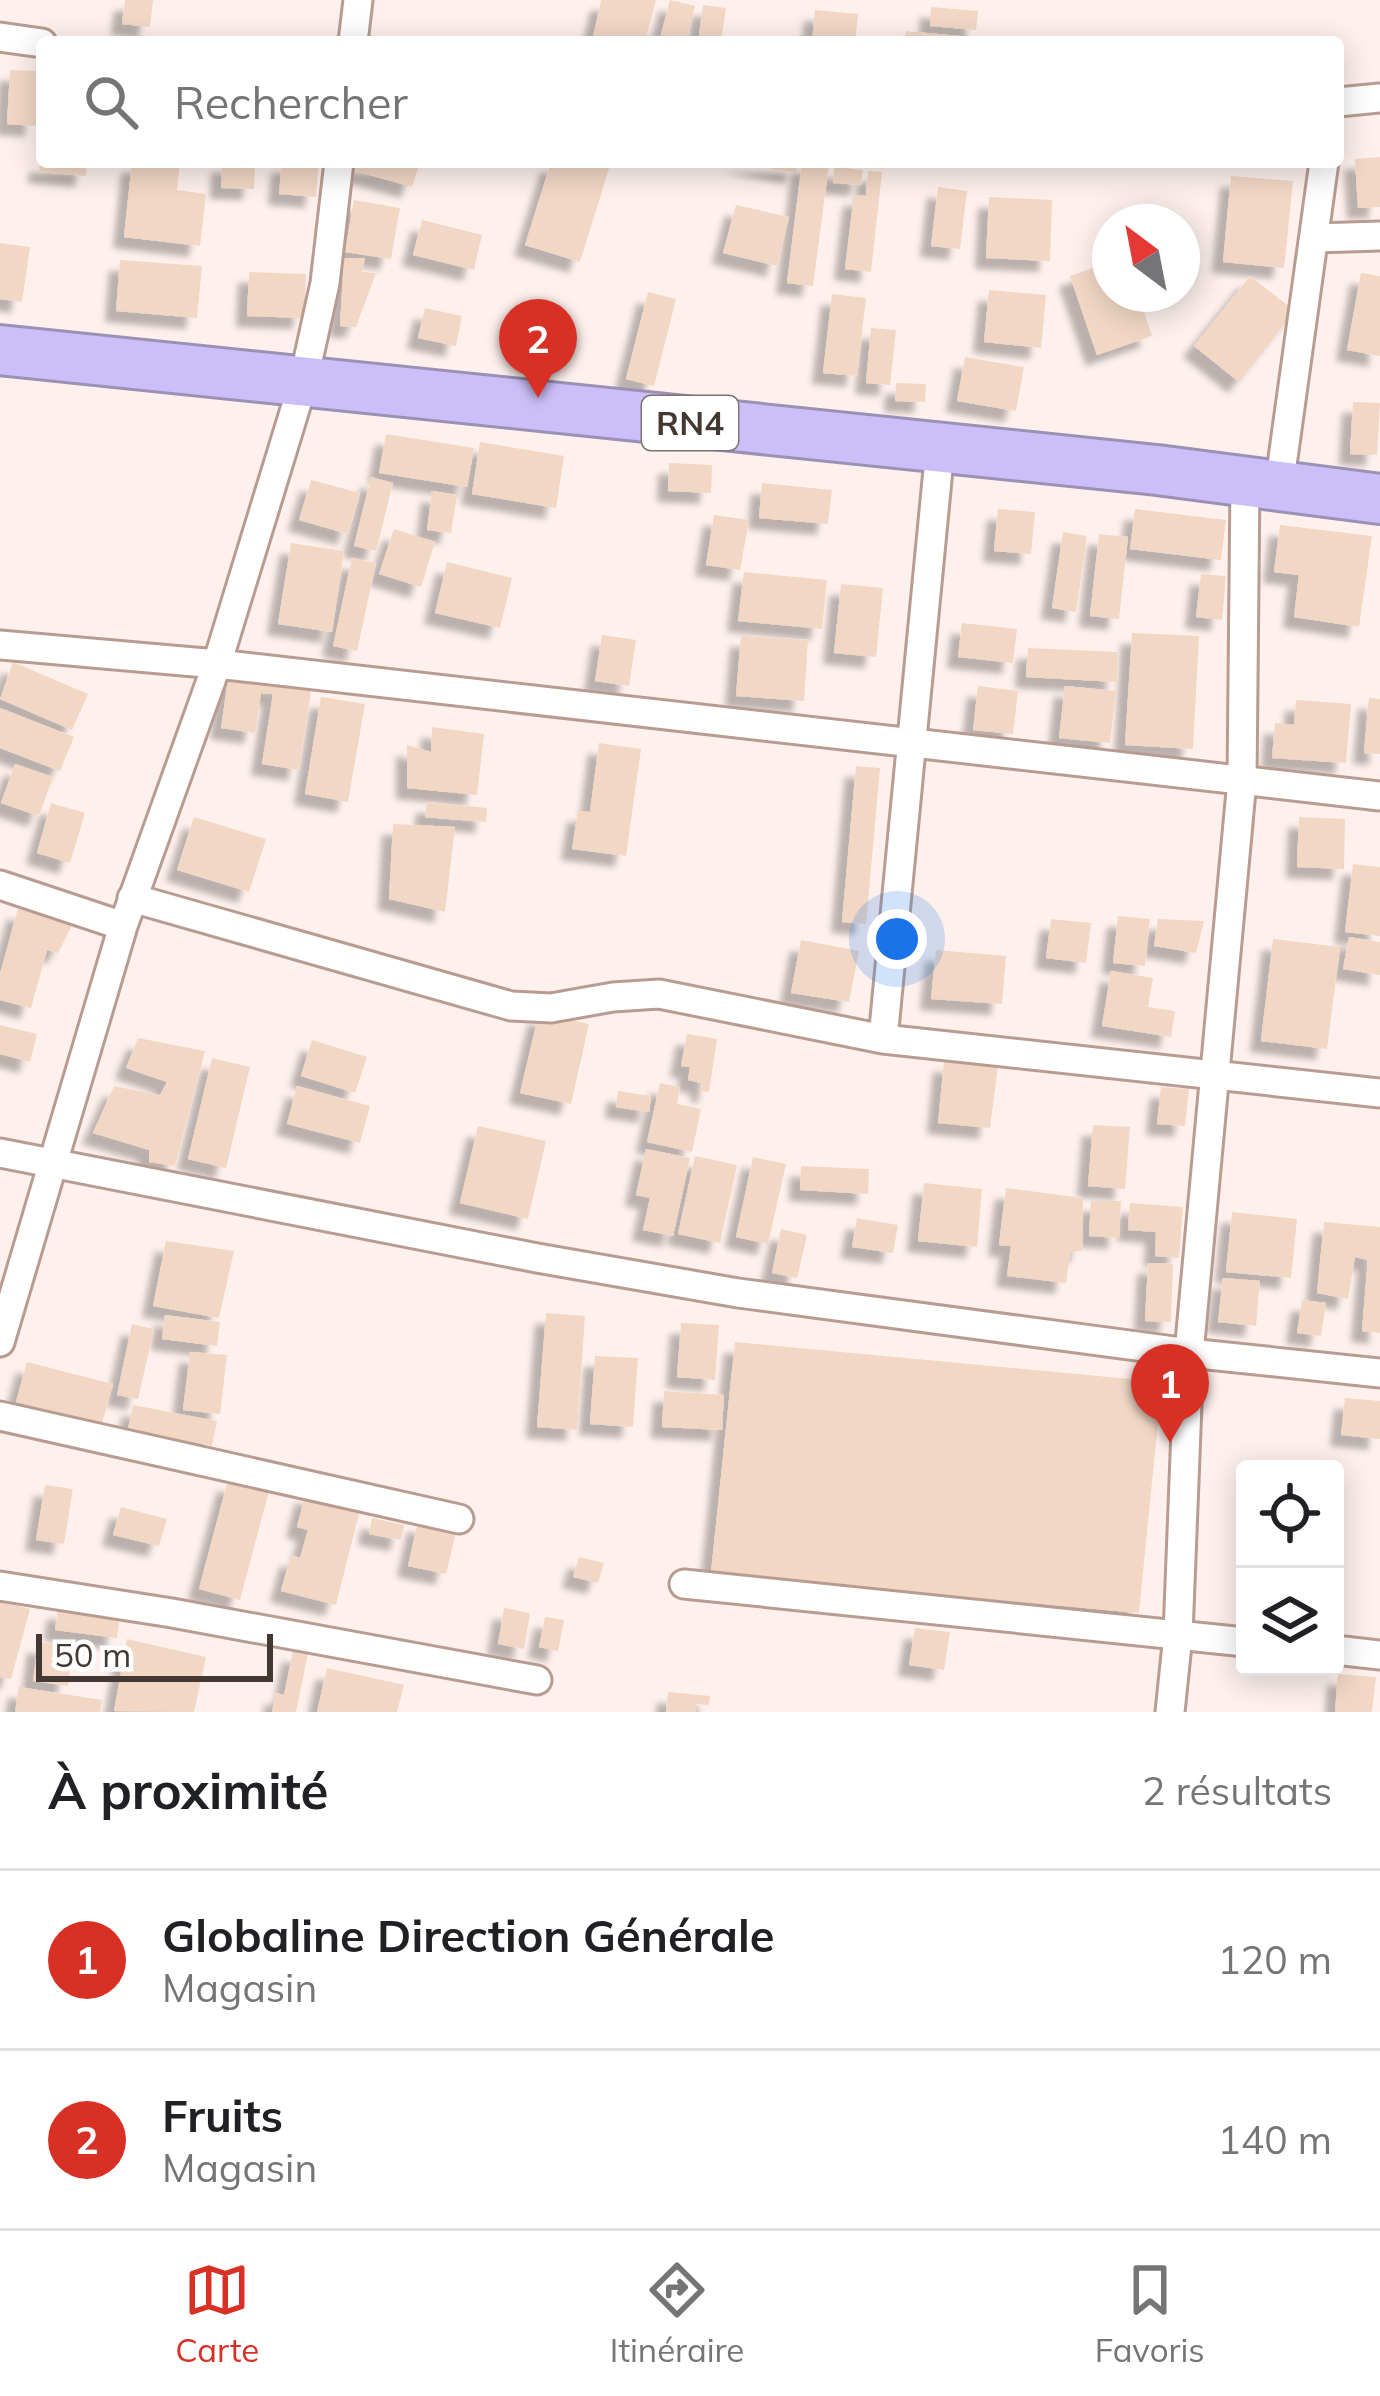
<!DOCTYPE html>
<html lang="fr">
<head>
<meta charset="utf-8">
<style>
  body { margin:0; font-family:Mulish,sans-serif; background:#f6f6f6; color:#202124 }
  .controls { position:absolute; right:36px; bottom:36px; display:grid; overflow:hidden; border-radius:12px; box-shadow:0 6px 30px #0003 }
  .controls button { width:108px; height:108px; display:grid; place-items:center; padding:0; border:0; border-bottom:3px solid #e0e0e0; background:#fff; color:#202124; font:60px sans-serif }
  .compass { position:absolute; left:1092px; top:204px; width:108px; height:108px; border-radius:50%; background:#fff; box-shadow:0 6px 30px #0003; rotate:328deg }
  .scale { position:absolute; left:36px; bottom:30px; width:237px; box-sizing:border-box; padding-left:12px; border:6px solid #443833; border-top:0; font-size:33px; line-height:42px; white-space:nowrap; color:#443833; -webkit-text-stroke:9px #fff; paint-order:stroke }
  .you { position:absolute; left:897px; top:939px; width:42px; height:42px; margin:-30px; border:9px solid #fff; border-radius:50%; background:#1a73e8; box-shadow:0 0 0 18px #1a73e833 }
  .badge { display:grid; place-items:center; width:78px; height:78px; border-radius:50%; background:#d93025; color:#fff; font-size:39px; font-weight:700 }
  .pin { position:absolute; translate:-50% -99px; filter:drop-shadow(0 3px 6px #0008) }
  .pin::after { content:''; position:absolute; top:63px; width:42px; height:36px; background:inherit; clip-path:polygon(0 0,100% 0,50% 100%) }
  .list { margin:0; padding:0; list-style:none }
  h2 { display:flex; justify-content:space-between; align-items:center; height:156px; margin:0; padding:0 48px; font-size:51px }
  h2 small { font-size:39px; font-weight:400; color:#757577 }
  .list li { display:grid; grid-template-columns:78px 1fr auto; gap:36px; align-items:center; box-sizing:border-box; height:180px; padding:0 48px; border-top:3px solid #e0e0e0 }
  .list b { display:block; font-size:45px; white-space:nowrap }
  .list p { margin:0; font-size:39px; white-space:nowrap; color:#757577 }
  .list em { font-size:39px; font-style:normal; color:#757577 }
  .icon { flex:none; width:66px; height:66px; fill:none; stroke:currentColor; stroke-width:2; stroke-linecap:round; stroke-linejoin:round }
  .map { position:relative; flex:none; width:1380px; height:1712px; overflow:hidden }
  .search { position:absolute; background:#fff; box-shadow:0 6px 30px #0003; left:36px; right:36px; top:36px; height:132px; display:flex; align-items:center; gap:30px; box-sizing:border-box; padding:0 42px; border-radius:12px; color:#757577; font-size:45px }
  .sheet { height:516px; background:#fff }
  nav { display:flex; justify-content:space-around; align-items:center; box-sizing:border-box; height:168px; border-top:3px solid #e0e0e0; background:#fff; font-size:33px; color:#757577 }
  nav a { display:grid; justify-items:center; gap:6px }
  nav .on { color:#d93025 }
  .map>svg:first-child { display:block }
  .building { fill:#f2d7c5; filter:url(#shadow) }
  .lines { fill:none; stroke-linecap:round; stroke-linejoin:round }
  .street-casing { stroke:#b99c91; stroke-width:33 }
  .highway-casing { stroke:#9c90b4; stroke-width:54 }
  .street { stroke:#fff; stroke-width:27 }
  .highway { stroke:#ccbff9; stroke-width:48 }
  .labels { text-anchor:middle; stroke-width:9; stroke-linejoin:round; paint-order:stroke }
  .shield { fill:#fff; stroke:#7c7470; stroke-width:3 }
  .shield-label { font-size:33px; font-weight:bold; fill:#443833 }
</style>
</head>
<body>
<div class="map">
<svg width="1380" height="1712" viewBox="0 0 1380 1712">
  <defs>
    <filter id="shadow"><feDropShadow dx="-11" dy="11" stdDeviation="3" flood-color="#0004"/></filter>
  </defs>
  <rect width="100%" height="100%" fill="#fef1ed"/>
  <path class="building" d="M125,0H153L150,27L122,24Z
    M601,0H656L645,42H592Z
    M670,0L695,6L686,42H659Z
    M703,5L726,8L721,42H698Z
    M931,7L978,11L976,30L930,26Z
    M815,10L858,14L855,42H812Z
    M906,31L991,39V42H905Z
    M10,70L39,71L36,126L7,124Z
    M1380,157V207L1358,208L1355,159Z
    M40,162H87L86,176L39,172Z
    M132,162H180L177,190L206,194L200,246L124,237Z
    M222,162H255L254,189L221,188Z
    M282,162H319L316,197L279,194Z
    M354,162H420L412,187L352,170Z
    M551,162H611L580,262L525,245Z
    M735,162H798L796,173Z
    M802,162L829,164L813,286L787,283Z
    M834,167L863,170L861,185L833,183Z
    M868,171L882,172L871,272L845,269L854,195L866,196Z
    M1231,176L1293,181L1284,268L1223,262Z
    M938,187L967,191L960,249L931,246Z
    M989,197L1052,200L1050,261L986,258Z
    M354,200L400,208L391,259L345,252Z
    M736,205L789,217L777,266L723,253Z
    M422,220L482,235L474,270L413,255Z
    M0,243L30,247L22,302L0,299Z
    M344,258H365L362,272L376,273L356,327L340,326Z
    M120,260L202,266L197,318L116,311Z
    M1110,262V294H1138L1152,336L1097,355L1070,276Z
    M249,272L306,274L304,318L247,316Z
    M1361,273L1380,276V356L1347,350Z
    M1250,276L1295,311L1239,382L1194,346Z
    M989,290L1046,295L1041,348L984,342Z
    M648,292L676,299L654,386L626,379Z
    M832,294L866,298L857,376L823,373Z
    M425,308L462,316L456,346L418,338Z
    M871,328L896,330L890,385L866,383Z
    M965,357L1024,367L1016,411L957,401Z
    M896,383L926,384L925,402L895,401Z
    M1353,402L1380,403L1377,455L1350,454Z
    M386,434L474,448L467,487L379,473Z
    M480,442L564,456L556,508L472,494Z
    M669,463L712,465L711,493L668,491Z
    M371,477L393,483L376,551L354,546Z
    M311,480L360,493L348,534L299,520Z
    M762,483L832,490L828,524L759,518Z
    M432,491L457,495L451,533L427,530Z
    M998,509L1035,512L1031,554L994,551Z
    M1135,509L1226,520L1221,560L1130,549Z
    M714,515L749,520L740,570L706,565Z
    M1280,525L1372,536L1359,627L1294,617L1299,575L1274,572Z
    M394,529L435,542L421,587L379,574Z
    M1063,532L1087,536L1076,612L1052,608Z
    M1099,534L1128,537L1119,619L1090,616Z
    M291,543L344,551L332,632L278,624Z
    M352,558L376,563L357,651L333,646Z
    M447,562L512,578L500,628L435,613Z
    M744,572L827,580L822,629L738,621Z
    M1201,574L1226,576L1222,620L1196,617Z
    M841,584L883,588L876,657L834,653Z
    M962,623L1017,629L1013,663L958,657Z
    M1132,633L1199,636L1193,749L1125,745Z
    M602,635L636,640L629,686L595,681Z
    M741,636L808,640L804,701L736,696Z
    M1028,648L1118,652L1117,682L1026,677Z
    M13,662L88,694L72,730L0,699Z
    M229,673L312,685L299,770L262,764L273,694L261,693L255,733L221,728Z
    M978,686L1018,691L1013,734L973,730Z
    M1065,686L1116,691L1110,743L1059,738Z
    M321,697L365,704L348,802L305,794Z
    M1369,698L1380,699V754L1364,753Z
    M1296,700L1351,704L1346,763L1272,758L1275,723L1294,725Z
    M0,708L74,737L60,771L0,748Z
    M432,727L484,734L477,795L407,788V745L431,752Z
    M599,743L641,749L626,856L572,849L578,811L590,812Z
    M15,764L53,777L39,816L1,803Z
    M856,766L880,768L866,924L842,922Z
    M427,802L487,808L486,822L425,817Z
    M51,803L85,813L70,863L37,853Z
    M194,817L266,839L249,892L177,870Z
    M1299,817L1345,819L1344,869L1297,867Z
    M393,824L455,827L445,912L389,899Z
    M1353,864L1380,867V936L1345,932Z
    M18,908L72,925L58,953L47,950L31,1008L0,1000V974Z
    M1118,916L1150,919L1145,966L1113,963Z
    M1051,919L1091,923L1086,963L1046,958Z
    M1158,919L1204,921L1196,953L1154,946Z
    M1349,937L1380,942V975L1343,969Z
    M1273,939L1340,947L1327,1049L1261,1041Z
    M801,940L859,951L849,1002L791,993Z
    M936,950L1006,956L1002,1004L931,999Z
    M1111,971L1153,978L1148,1007L1175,1011L1171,1037L1102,1026Z
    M539,1013L589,1024L571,1104L520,1093Z
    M0,1025L37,1034L30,1062L0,1054Z
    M687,1034L717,1039L709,1092L701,1091L702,1083L688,1080L690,1067L681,1066Z
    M138,1038L205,1051L175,1166L149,1162V1150L93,1133L114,1086L160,1095L167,1082L126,1068Z
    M312,1040L367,1057L355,1093L301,1076Z
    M212,1058L250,1067L226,1168L188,1159Z
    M944,1061L998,1066L990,1128L938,1123Z
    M660,1083L680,1087L677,1104L701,1109L692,1152L647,1142Z
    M297,1086L370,1106L360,1143L287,1124Z
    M1161,1087L1189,1089L1185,1126L1157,1124Z
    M618,1091L651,1096L649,1112L616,1107Z
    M1093,1125L1130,1127L1125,1189L1088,1186Z
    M478,1126L546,1141L528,1219L460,1203Z
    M646,1149L690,1158L673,1236L643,1230L650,1198L636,1195Z
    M695,1156L737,1165L720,1243L678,1234Z
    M753,1157L786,1164L768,1244L736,1237Z
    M801,1166L869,1169L868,1194L800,1190Z
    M924,1183L982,1189L977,1247L918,1241Z
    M1006,1188L1083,1198L1082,1251L1070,1252L1066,1283L1007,1276L1011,1246L999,1245Z
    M1091,1201H1121L1119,1238L1089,1236Z
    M1130,1203L1183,1207L1179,1258L1155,1256L1156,1232L1128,1230Z
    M1232,1212L1297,1219L1291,1278L1226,1272Z
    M857,1218L898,1225L893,1253L852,1247Z
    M1324,1222L1380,1227V1333L1362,1331L1368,1260L1355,1257L1348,1299L1317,1293Z
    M781,1229L807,1235L797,1278L772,1273Z
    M166,1241L234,1251L219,1318L153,1306Z
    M1148,1263L1173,1264L1171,1322L1145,1321Z
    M1223,1278L1260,1281L1256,1326L1218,1322Z
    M1302,1300L1326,1303L1321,1336L1297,1333Z
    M546,1313L585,1316L577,1430L537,1427Z
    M165,1315L220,1322L217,1346L162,1339Z
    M681,1323L719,1325L715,1380L677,1377Z
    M132,1324L154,1329L138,1399L117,1395Z
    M735,1342L1162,1382L1139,1613L711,1573Z
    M190,1352L227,1355L220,1414L183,1410Z
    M595,1356L638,1358L633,1427L590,1424Z
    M27,1362L113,1384L102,1423L16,1402Z
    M664,1391L724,1395L722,1430L662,1427Z
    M1345,1398L1380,1401V1439L1341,1435Z
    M133,1405L217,1421L212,1446L128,1429Z
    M228,1480L269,1491L240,1600L199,1589Z
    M45,1485L73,1489L64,1544L36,1540Z
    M306,1492L361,1506L336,1605L281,1591L291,1555L300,1558L308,1530L297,1527Z
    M121,1507L167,1519L159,1546L113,1535Z
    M372,1518L404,1525L401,1540L369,1534Z
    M418,1521L457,1529L446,1574L408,1566Z
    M579,1557L604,1563L598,1583L573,1577Z
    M0,1601L30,1609L11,1679L0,1677Z
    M58,1608L120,1616L117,1638L55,1630Z
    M504,1608L530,1613L524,1649L498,1644Z
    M545,1617L564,1620L558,1651L539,1647Z
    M915,1628L950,1632L944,1670L909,1665Z
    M127,1639L206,1657L194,1712L114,1711Z
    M38,1642L73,1646L68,1686L33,1681Z
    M293,1651L308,1653L296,1712H272L276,1693L284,1695Z
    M327,1668L404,1685L397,1712H317Z
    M1338,1674L1376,1677L1372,1712H1335Z
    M19,1687L102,1700L100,1712H15Z
    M668,1692L710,1696L709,1705L696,1704L695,1712H666Z"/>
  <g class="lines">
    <defs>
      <path id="street" d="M0,37L42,43
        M353,42L358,0
        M1338,102L1380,98
        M1315,238L1380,236
        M1279,487L1324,162
        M0,645L217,664L1380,796
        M0,885L123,926
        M132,898L511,1006L551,1008L613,997L659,994L883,1039L1380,1093
        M883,1039L940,449
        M0,1153L537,1258L738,1293L1189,1353L1380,1373
        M0,1342L123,926L217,664L303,383L325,283L339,162
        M0,1416L459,1519
        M684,1584L1245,1642
        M0,1586L172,1613L537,1680
        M1335,1650L1380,1655
        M1170,1712L1178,1635L1189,1353L1242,780L1245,482"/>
      <path id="highway" d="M0,350L1157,470L1380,499"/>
    </defs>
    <use href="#street" class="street-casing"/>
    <use href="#highway" class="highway-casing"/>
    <use href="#street" class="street"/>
    <use href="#highway" class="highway"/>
  </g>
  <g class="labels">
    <rect class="shield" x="642" y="396" width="96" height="54" rx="9"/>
    <g class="shield-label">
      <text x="690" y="435">RN4</text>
    </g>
  </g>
</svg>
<div class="controls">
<button><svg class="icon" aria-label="locate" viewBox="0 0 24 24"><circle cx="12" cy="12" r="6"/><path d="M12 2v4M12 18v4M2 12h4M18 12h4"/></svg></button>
<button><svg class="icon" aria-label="layers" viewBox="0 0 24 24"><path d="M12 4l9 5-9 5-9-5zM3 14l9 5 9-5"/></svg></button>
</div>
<svg class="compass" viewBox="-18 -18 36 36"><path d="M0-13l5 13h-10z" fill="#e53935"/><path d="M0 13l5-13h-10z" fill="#757577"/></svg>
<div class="scale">50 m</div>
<div class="you"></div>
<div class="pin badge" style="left:1170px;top:1443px">1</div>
<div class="pin badge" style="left:538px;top:398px">2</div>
<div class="search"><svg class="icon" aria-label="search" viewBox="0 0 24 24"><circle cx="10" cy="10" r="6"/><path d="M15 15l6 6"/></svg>Rechercher</div>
</div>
<section class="sheet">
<h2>À proximité<small>2 résultats</small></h2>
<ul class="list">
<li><span class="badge">1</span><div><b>Globaline Direction Générale</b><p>Magasin</p></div><em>120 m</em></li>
<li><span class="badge">2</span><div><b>Fruits</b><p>Magasin</p></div><em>140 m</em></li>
</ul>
</section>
<nav>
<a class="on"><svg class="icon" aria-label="map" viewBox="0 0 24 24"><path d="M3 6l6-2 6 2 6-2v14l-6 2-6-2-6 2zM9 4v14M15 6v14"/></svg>Carte</a>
<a><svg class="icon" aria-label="directions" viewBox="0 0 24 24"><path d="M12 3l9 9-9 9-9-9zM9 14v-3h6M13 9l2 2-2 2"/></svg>Itinéraire</a>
<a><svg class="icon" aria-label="saved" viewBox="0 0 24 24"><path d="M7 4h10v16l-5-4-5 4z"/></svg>Favoris</a>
</nav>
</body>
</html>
